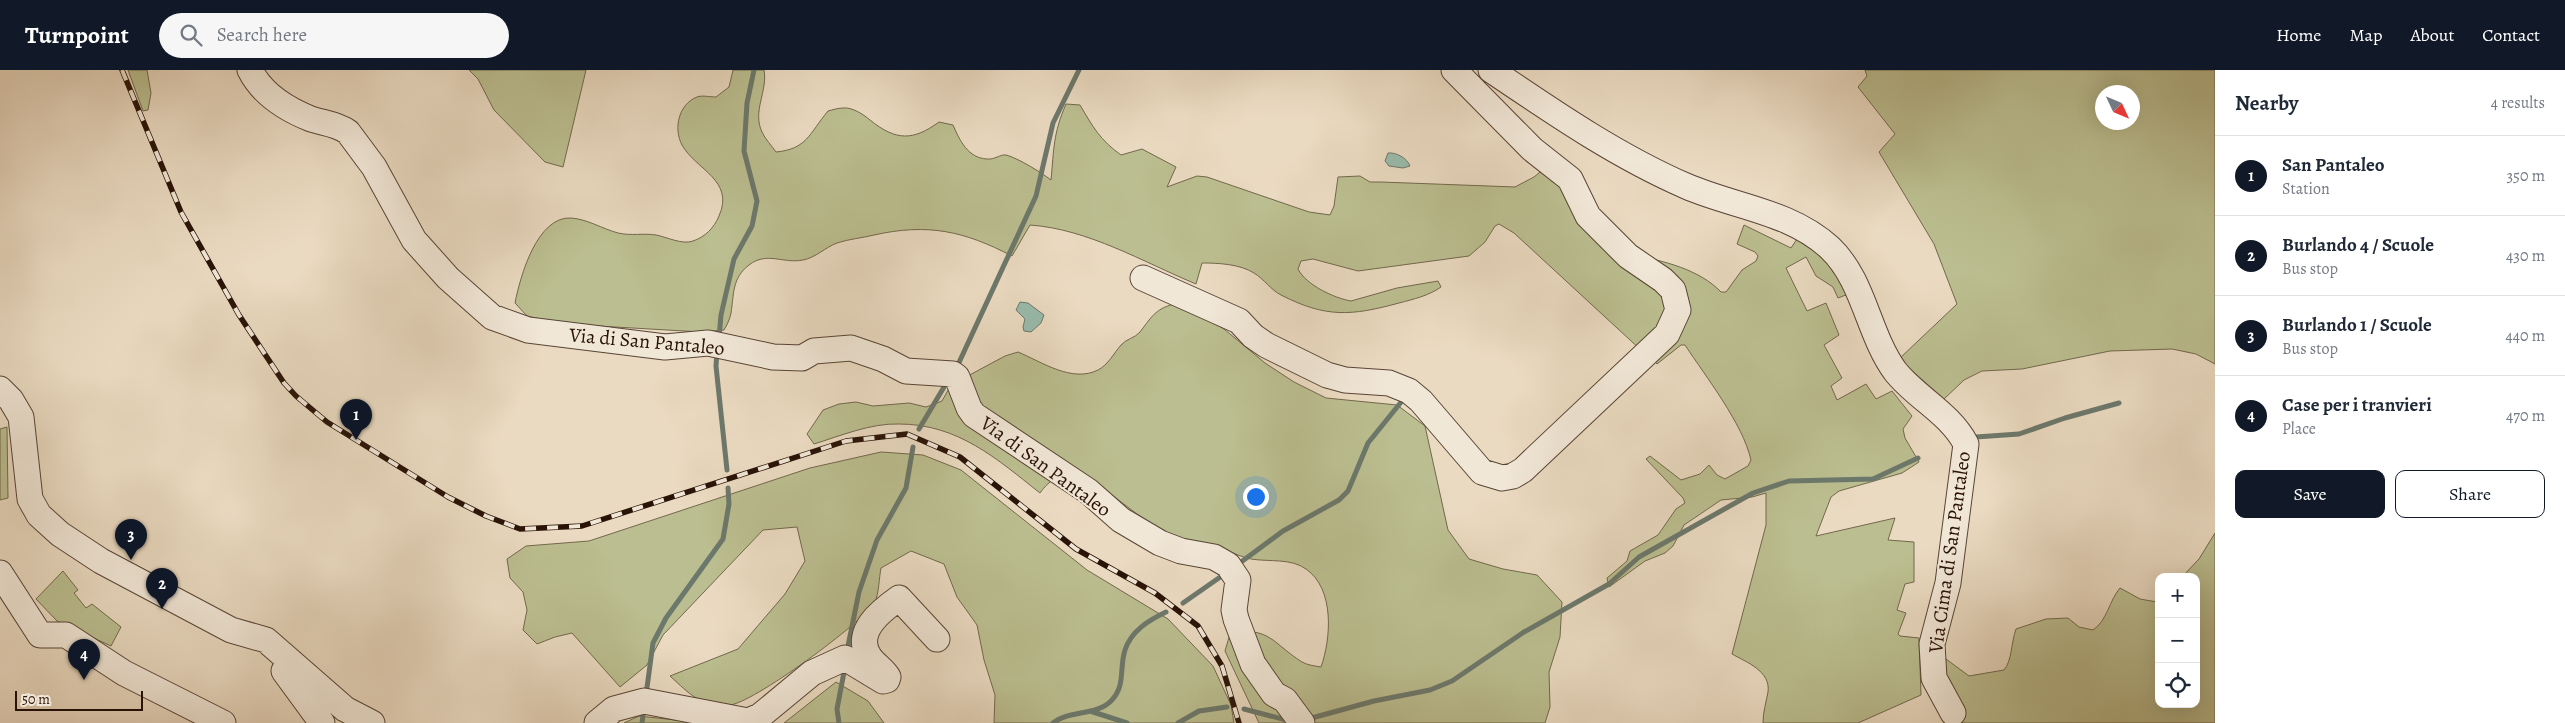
<!DOCTYPE html>
<html lang="en">
<head>
<meta charset="utf-8">
<style>
  body { margin:0; font-family:Alegreya,serif; background:#f6f6f7; color:#1f2937 }
  .controls { position:absolute; right:15px; bottom:15px; display:grid; overflow:hidden; border-radius:10px; box-shadow:0 5px 20px #0002 }
  .controls button { width:45px; height:45px; display:grid; place-items:center; padding:0; border:0; border-bottom:1px solid #e0e1e3; background:#fff; color:#1f2937; font:25px sans-serif }
  .compass { position:absolute; left:2095px; top:15px; width:45px; height:45px; border-radius:50%; background:#fff; box-shadow:0 5px 20px #0002; rotate:134deg }
  .scale { position:absolute; left:15px; bottom:12px; width:128px; box-sizing:border-box; padding-left:5px; border:2px solid #291307; border-top:0; font-size:14px; line-height:18px; white-space:nowrap; color:#291307; -webkit-text-stroke:4px #f1e7d7; paint-order:stroke }
  .you { position:absolute; left:1255px; top:426px; width:18px; height:18px; margin:-12px; border:4px solid #fff; border-radius:50%; background:#1a73e8; box-shadow:0 0 0 8px #1a73e833 }
  .badge { display:grid; place-items:center; width:32px; height:32px; border-radius:50%; background:#111827; color:#fff; font-size:16px; font-weight:700 }
  .pin { position:absolute; translate:-50% -41px; filter:drop-shadow(0 1px 2px #0008) }
  .pin::after { content:''; position:absolute; top:26px; width:18px; height:15px; background:inherit; clip-path:polygon(0 0,100% 0,50% 100%) }
  .list { margin:0; padding:0; list-style:none }
  h2 { display:flex; justify-content:space-between; align-items:center; height:65px; margin:0; padding:0 20px; font-size:21px }
  h2 small { font-size:16px; font-weight:400; color:#747a83 }
  .list li { display:grid; grid-template-columns:32px 1fr auto; gap:15px; align-items:center; box-sizing:border-box; height:80px; padding:0 20px; border-top:1px solid #e0e1e3 }
  .list b { display:block; font-size:19px; white-space:nowrap }
  .list p { margin:0; font-size:16px; white-space:nowrap; color:#747a83 }
  .list em { font-size:16px; font-style:normal; color:#747a83 }
  .actions { display:flex; gap:10px; padding:15px 20px }
  .actions a { flex:1; padding:11px 0; border:1px solid #111827; border-radius:10px; text-align:center; font-size:18px; color:#111827 }
  .actions .main { background:#111827; color:#fff }
  .icon { flex:none; width:28px; height:28px; fill:none; stroke:currentColor; stroke-width:2; stroke-linecap:round; stroke-linejoin:round }
  .map { position:relative; flex:none; width:2215px; height:653px; overflow:hidden }
  header { display:flex; align-items:center; gap:30px; box-sizing:border-box; height:70px; padding:0 25px; background:#111827; color:#fff }
  header strong { font-size:24px }
  nav { display:flex; gap:28px; margin-inline-start:auto; font-size:18px }
  .search { width:350px; height:45px; background:#f6f6f7; display:flex; align-items:center; gap:12px; box-sizing:border-box; padding:0 18px; border-radius:28px; color:#747a83; font-size:19px }
  main { display:flex }
  aside { flex:1; background:#fff }
  .map>svg:first-child { display:block }
  .green { fill:#bbbe90; stroke:#72684c; fill-rule:evenodd }
  .water { fill:#99bbad; stroke:#6c786b }
  .lines { fill:none; stroke-linecap:round; stroke-linejoin:round }
  .stream { stroke:#6c786b; stroke-width:5 }
  .minor-casing { stroke:#594536; stroke-width:27 }
  .minor { stroke:#f1e7d7; stroke-width:25 }
  .rail-casing { stroke:#291307; stroke-width:5.5 }
  .rail { stroke:#f1e7d7; stroke-width:4; stroke-dasharray:11; stroke-linecap:butt }
  .labels { text-anchor:middle; stroke-width:4; stroke-linejoin:round; paint-order:stroke }
  .street-label { font-size:20px; fill:#291307; stroke:#f1e7d7 }
</style>
</head>
<body>
<header>
<strong>Turnpoint</strong>
<div class="search"><svg class="icon" aria-label="search" viewBox="0 0 24 24"><circle cx="10" cy="10" r="6"/><path d="M15 15l6 6"/></svg>Search here</div>
<nav><a>Home</a><a>Map</a><a>About</a><a>Contact</a></nav>
</header>
<main>
<div class="map">
<svg width="2215" height="653" viewBox="0 0 2215 653">
  <rect width="100%" height="100%" fill="#eadac1"/>
  <filter id="stains"><feTurbulence type="fractalNoise" baseFrequency=".004" numOctaves="4"/><feColorMatrix values="0 0 0 0 .2 0 0 0 0 .09 0 0 0 0 .02 0 0 0 .5 -.17"/></filter>
  <radialGradient id="worn" r=".72"><stop offset=".6" stop-color="#630" stop-opacity="0"/><stop offset="1" stop-color="#630" stop-opacity=".3"/></radialGradient>
  <path class="green" d="M128,0H147L151,23L148,40L143,41Z
    M469,0H586L563,97L545,92L494,40L478,9Z
    M733,0H764C768,21 752,41 762,62C765,69 772,76 776,82C807,79 809,64 828,41C832,40 838,38 843,38C852,37 863,44 870,50C896,71 913,71 939,52L953,55C960,71 968,88 987,89C994,90 1001,84 1006,85C1018,88 1042,103 1051,110C1054,79 1053,64 1066,34L1080,35C1093,57 1100,70 1121,85L1142,79L1176,97L1167,117L1197,106L1207,107L1309,142L1330,145L1334,136L1338,107L1360,106L1370,112H1381L1515,117L1534,107L1545,98L1674,236L1642,281L1514,163L1499,154L1495,156L1485,172L1469,186L1358,201L1313,189L1301,191L1298,199C1306,215 1334,228 1351,231L1397,218L1438,211L1441,217C1428,226 1414,229 1399,233C1351,246 1326,248 1281,225C1271,220 1264,209 1254,203C1240,194 1218,193 1202,193L1196,214C1143,192 1088,159 1030,155L1012,186C964,161 928,153 874,165C862,168 849,169 837,173C826,177 815,188 803,190C783,194 767,181 749,195C732,208 734,224 731,243C730,249 727,255 724,260L702,262L563,254L527,246L515,233C520,207 537,146 571,148C587,149 603,159 618,163C631,166 644,163 656,165C667,167 682,175 693,171C705,167 714,158 719,146C735,110 696,100 682,75C673,58 679,34 697,27C702,25 710,27 716,27L729,17Z
    M1865,0H2215V294L2196,284L2172,279L2110,281L2022,299L1982,301L1964,310L1944,329L1899,289L1957,234L1934,174L1879,82L1895,64L1858,17L1867,6ZM2102,22H2132V52H2102Z
    M1744,155L1791,178L1799,166L1818,177L1851,223L1838,228L1833,217L1816,206L1806,187L1786,198L1807,241L1826,233L1839,265L1824,275L1842,308L1831,316L1837,330L1866,314L1876,329L1892,321L1912,346L1903,359L1905,368L1919,392L1902,403L1839,421L1831,427L1816,466L1895,448L1888,470L1914,472V512L1905,514L1897,540L1906,543L1898,564L1900,566L1919,568L1921,625L1858,653H1763C1763,642 1766,633 1768,622C1771,601 1746,592 1732,584L1766,455V423L1752,427L1721,430L1684,455L1673,476L1665,483L1645,491L1609,517L1607,508L1627,491L1630,481L1658,465L1676,439L1685,433L1683,428L1646,389L1650,386L1681,410L1700,404L1709,395L1717,405L1725,409L1748,396L1751,390C1743,354 1706,307 1685,275H1681L1657,294L1653,289L1683,252L1634,185C1663,191 1699,199 1721,222H1726L1742,200L1756,191L1758,186L1755,182L1737,174Z
    M1178,233L1224,259L1265,293L1294,312L1326,328L1397,335L1425,356L1448,460L1469,489L1503,499L1537,505L1562,532L1560,567L1549,602L1550,637L1545,653H1259L1225,581L1230,564C1269,555 1273,574 1302,592C1307,595 1315,596 1321,597C1331,569 1335,519 1306,499C1291,488 1269,492 1251,489C1233,485 1219,475 1201,472C1190,469 1182,471 1172,466C1147,453 1125,435 1103,418C1097,414 1088,405 1081,403C1064,400 1049,410 1040,423C997,389 958,354 899,354C871,353 840,366 814,374L807,364L823,340L839,334L856,332L873,336L909,333L926,337L942,331L951,315L1005,286L1018,282C1042,292 1072,313 1098,300C1108,295 1114,283 1121,275C1126,269 1135,268 1140,262C1153,245 1156,238 1178,233Z
    M7,357L8,428L0,430V359Z
    M881,382L923,385L961,400L1087,500L1168,549L1213,596L1231,635L1234,653H994L995,625L984,590L977,555L957,527L944,494L911,481L881,498C879,508 879,523 875,532C865,551 751,635 729,635C698,635 691,625 670,606L738,579L785,524L805,491L797,457L763,460L663,565L647,595L620,617L572,563L555,567L537,574L523,560L527,540L523,522L510,508L507,489L526,476L589,471L810,398Z
    M2215,463V653H1950L1938,575L1946,589L1969,606L2004,600C2012,591 2011,573 2016,559L2046,549L2068,548L2079,557L2093,560C2107,551 2109,531 2120,518L2140,529L2157,532L2159,530V634H2196V507H2182L2199,489Z
    M63,501L78,520L74,523L86,538L92,534L121,557L111,576L57,551L36,529Z
    M836,612L868,631L884,653H784Z
    M639,646L694,652L696,653H624Z"/>
  <path class="water" d="M1388,83C1396,82 1407,88 1410,96L1403,98L1389,96L1385,91Z
    M1020,232L1028,233L1044,245L1041,253L1031,262L1024,261L1023,257L1025,249L1016,240Z"/>
  <g class="lines">
    <path class="stream" d="M719,268L721,245L734,189L752,156L757,131L744,81L747,33L754,0
      M717,282L716,296L727,400
      M956,299L1036,126L1053,53L1079,0
      M919,359L947,312
      M1976,367L2019,364L2065,348L2119,333
      M1237,495L1283,461L1339,430L1348,421L1368,373L1406,326
      M1183,533L1226,503
      M847,581L859,522L877,470L906,418L913,377
      M646,625L653,573L666,548L723,469L729,434L728,418
      M1244,639L1290,651
      M1090,641L1127,653
      M1308,649L1374,631L1430,620L1452,611L1524,562L1609,514L1639,487L1753,423L1789,411L1873,409L1918,388
      M642,653L644,638
      M839,653L837,639L845,597
      M1053,653C1069,640 1096,646 1111,631C1126,616 1119,598 1125,580C1131,561 1149,550 1166,542
      M1178,653L1199,641L1227,637"/>
    <defs>
      <path id="minor" d="M250,0C262,24 286,39 311,49C323,53 337,54 348,62L374,97L414,170L448,208L492,247L528,260L665,277L708,273L773,287L802,288L814,281L851,278L883,289L906,301L953,304L957,307L969,338L974,345L1088,421L1121,450L1160,473L1181,481L1214,487L1228,495L1238,510L1234,540L1236,549L1253,594L1274,624L1285,630L1302,653
        M1491,0C1553,42 1617,86 1686,116C1734,137 1790,141 1830,178C1864,210 1868,264 1895,301C1916,328 1949,342 1966,374L1948,513L1932,574L1934,608L1953,643
        M1143,208L1239,251L1253,266L1266,275L1327,305L1345,310L1389,313L1409,321L1421,331L1482,402L1502,408L1513,406L1523,400L1667,264L1678,240L1673,220L1663,210L1628,186L1588,146L1570,109L1532,79L1454,0
        M0,319L11,330L21,347L30,429L39,445L60,464L101,491L231,560L266,570L345,639L372,653
        M0,503L40,565H66L124,603L223,653
        M284,601L322,653
        M597,653L614,639L644,631L748,651L760,646L812,603L845,588L883,611L887,610L888,607C883,599 874,594 869,586C853,562 882,540 899,528L937,569"/>
    </defs>
    <use href="#minor" class="minor-casing"/>
    <use href="#minor" class="minor"/>
    <defs>
      <path id="rail" d="M122,0L181,142L239,245L284,313L296,326L327,352L448,427L486,446L520,459L582,456L846,371L907,364L960,387L1076,479L1155,523L1198,556L1222,596L1239,653"/>
    </defs>
    <use href="#rail" class="rail-casing"/>
    <use href="#rail" class="rail"/>
  </g>
  <g class="labels">
    <g class="street-label">
      <text transform="translate(647 271) rotate(5)" y="7">Via di San Pantaleo</text>
      <text transform="translate(1046 396) rotate(36)" y="7">Via di San Pantaleo</text>
      <text transform="translate(1949 482) rotate(-82)" y="7">Via Cima di San Pantaleo</text>
    </g>
  </g>
  <rect width="100%" height="100%" filter="url(#stains)"/>
  <rect width="100%" height="100%" fill="url(#worn)"/>
</svg>
<div class="controls">
<button>+</button>
<button>−</button>
<button><svg class="icon" aria-label="locate" viewBox="0 0 24 24"><circle cx="12" cy="12" r="6"/><path d="M12 2v4M12 18v4M2 12h4M18 12h4"/></svg></button>
</div>
<svg class="compass" viewBox="-18 -18 36 36"><path d="M0-13l5 13h-10z" fill="#e53935"/><path d="M0 13l5-13h-10z" fill="#747a83"/></svg>
<div class="scale">50 m</div>
<div class="you"></div>
<div class="pin badge" style="left:356px;top:370px">1</div>
<div class="pin badge" style="left:162px;top:539px">2</div>
<div class="pin badge" style="left:131px;top:490px">3</div>
<div class="pin badge" style="left:84px;top:610px">4</div>
</div>
<aside>
<h2>Nearby<small>4 results</small></h2>
<ul class="list">
<li><span class="badge">1</span><div><b>San Pantaleo</b><p>Station</p></div><em>350 m</em></li>
<li><span class="badge">2</span><div><b>Burlando 4 / Scuole</b><p>Bus stop</p></div><em>430 m</em></li>
<li><span class="badge">3</span><div><b>Burlando 1 / Scuole</b><p>Bus stop</p></div><em>440 m</em></li>
<li><span class="badge">4</span><div><b>Case per i tranvieri</b><p>Place</p></div><em>470 m</em></li>
</ul>
<div class="actions"><a class="main">Save</a><a>Share</a></div>
</aside>
</main>
</body>
</html>
